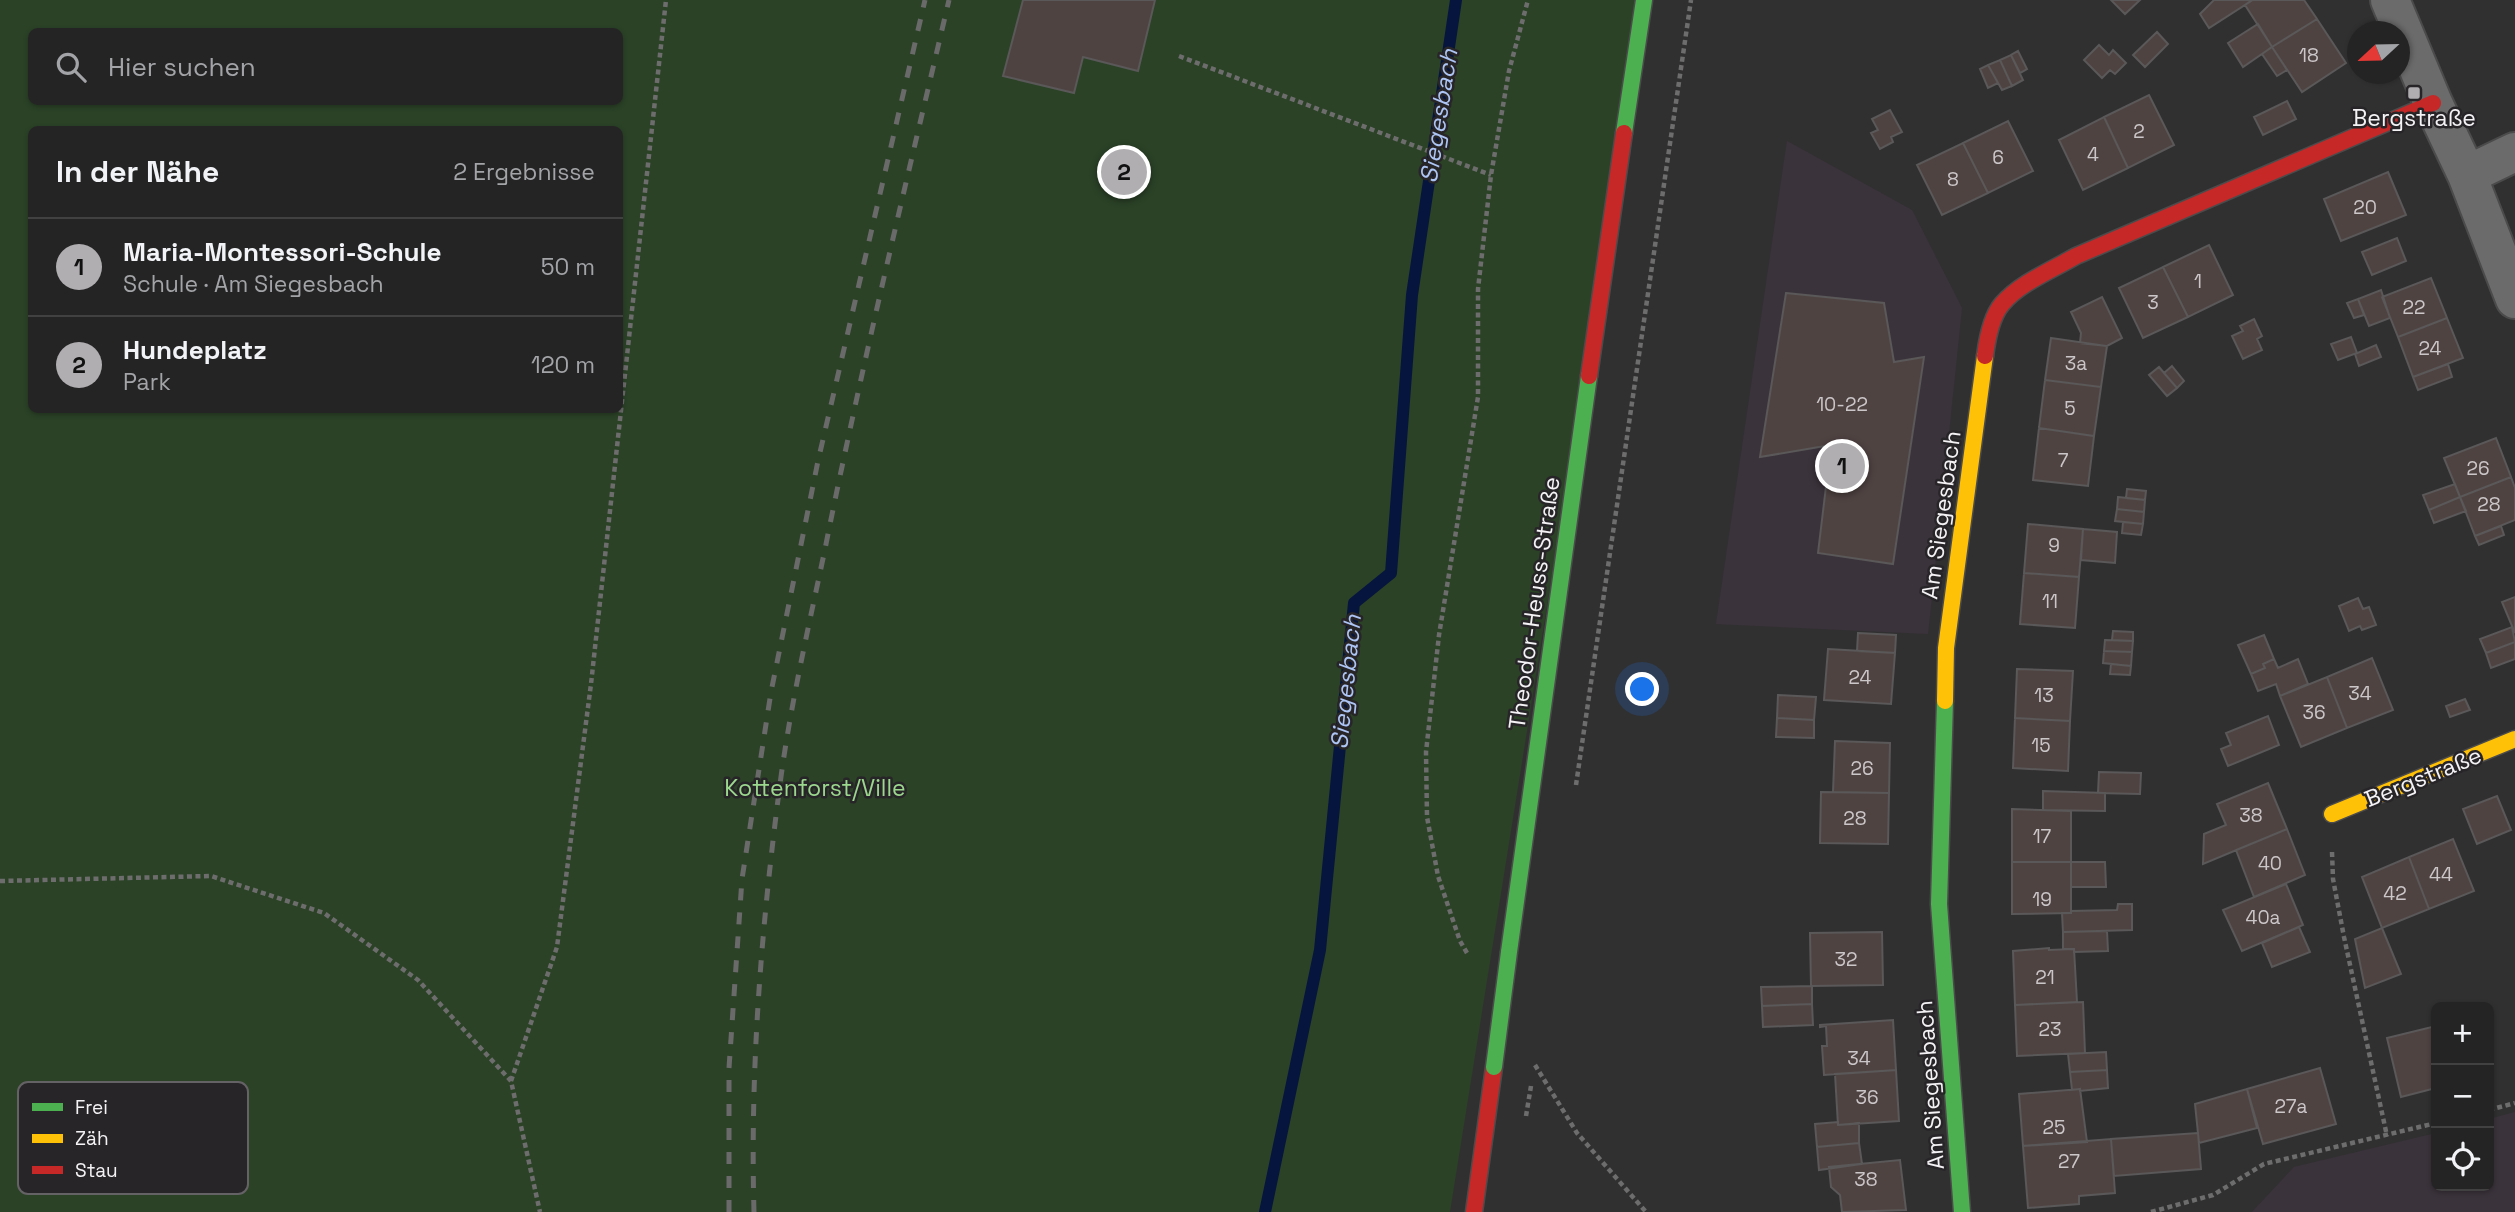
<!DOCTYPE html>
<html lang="de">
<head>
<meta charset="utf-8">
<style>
  body { margin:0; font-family:"Space Grotesk",sans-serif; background:#313032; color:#f1f3f6 }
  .controls { position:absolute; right:21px; bottom:21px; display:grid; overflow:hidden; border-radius:10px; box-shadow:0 2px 5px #0004 }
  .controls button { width:63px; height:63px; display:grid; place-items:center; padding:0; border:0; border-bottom:2px solid #424142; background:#252425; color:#f1f3f6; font:35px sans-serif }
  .compass { position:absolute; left:2347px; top:21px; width:63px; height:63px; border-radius:50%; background:#252425; box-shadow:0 2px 5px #0004; rotate:248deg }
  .you { position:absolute; left:1643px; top:690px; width:24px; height:24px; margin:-18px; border:5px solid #fff; border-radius:50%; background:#1a73e8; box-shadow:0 0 0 10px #1a73e833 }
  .badge { display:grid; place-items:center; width:46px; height:46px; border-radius:50%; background:#b0aeb0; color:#111; font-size:23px; font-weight:700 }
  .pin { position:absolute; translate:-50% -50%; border:4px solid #fff; box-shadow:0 2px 7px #0006 }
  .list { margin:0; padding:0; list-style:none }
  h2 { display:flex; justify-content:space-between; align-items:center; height:91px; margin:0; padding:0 28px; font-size:30px }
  h2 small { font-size:23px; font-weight:400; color:#a3a4a7 }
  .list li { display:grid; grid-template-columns:46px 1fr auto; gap:21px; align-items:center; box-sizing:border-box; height:98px; padding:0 28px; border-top:2px solid #424142 }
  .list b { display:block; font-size:26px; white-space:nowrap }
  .list p { margin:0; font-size:23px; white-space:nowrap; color:#a3a4a7 }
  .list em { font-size:23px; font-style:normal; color:#a3a4a7 }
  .icon { flex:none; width:38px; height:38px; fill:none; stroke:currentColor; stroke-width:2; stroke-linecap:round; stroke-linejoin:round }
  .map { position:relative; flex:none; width:2515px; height:1212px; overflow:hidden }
  .search { position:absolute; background:#252425; box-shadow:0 2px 5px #0004; left:28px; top:28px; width:595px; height:77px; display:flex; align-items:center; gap:18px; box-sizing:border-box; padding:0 24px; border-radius:10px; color:#a3a4a7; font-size:26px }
  .panel { position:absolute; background:#252425; box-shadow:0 2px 5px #0004; left:28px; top:126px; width:595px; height:287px; border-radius:10px }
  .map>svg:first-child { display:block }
  .built { fill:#3b333b }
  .green { fill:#2b4227; fill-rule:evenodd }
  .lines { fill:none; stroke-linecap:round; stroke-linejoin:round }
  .stream { stroke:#06153e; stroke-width:12 }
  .building { fill:#4f4342; stroke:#5a5858; stroke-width:2 }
  .street-casing { stroke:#4c4b4c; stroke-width:42 }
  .fast-casing { stroke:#4c4b4c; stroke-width:19 }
  .slow-casing { stroke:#4c4b4c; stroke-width:19 }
  .jam-casing { stroke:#4c4b4c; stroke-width:19 }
  .path { stroke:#6e6d6d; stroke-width:4.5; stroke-dasharray:5 3.5; stroke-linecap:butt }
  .street { stroke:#6b6b6b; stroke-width:38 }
  .fast { stroke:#4caf50; stroke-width:16 }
  .slow { stroke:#ffc107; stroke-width:16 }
  .jam { stroke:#c62828; stroke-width:16 }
  .rail { stroke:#6a6a6a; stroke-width:5; stroke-dasharray:12 12; stroke-linecap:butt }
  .fast-bridge-casing { stroke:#4c4b4c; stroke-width:19; stroke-linecap:butt }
  .path-bridge { stroke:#6e6d6d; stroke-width:4.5; stroke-dasharray:5 3.5; stroke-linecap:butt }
  .fast-bridge { stroke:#4caf50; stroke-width:16 }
  .poi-dot { fill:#b0aeb0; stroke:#282528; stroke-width:2.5 }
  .labels { text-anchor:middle; stroke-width:5; stroke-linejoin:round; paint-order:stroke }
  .number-label { font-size:19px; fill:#cbc6c8 }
  .poi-label { font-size:23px; fill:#f4f2f4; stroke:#282528 }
  .street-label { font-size:23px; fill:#f4f2f4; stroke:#282528 }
  .park-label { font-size:23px; fill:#9bd88e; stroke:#282528 }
  .water-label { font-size:24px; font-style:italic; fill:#adc5f4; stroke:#282528 }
  .key { fill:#282528; stroke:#656265; stroke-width:2 }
  .key-label { font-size:19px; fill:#f4f2f4 }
</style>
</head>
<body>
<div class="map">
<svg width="2515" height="1212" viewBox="0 0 2515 1212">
  <rect width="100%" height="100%" fill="#313031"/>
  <path class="built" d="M1787,141L1912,210L1962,308L1928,634L1716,624Z
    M2515,1112V1212H2252L2294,1167L2436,1133V1186H2489V1119Z"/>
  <path class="green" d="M0,0H1644L1450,1212H0ZM32,32H620V102H32ZM32,130H620V410H32Z"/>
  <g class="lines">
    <path class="stream" d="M1265,1212L1320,950L1354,603L1391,573L1412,295L1456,0"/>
  </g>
  <path class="building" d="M1023,0H1155L1138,71L1083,57L1074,93L1003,76Z
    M2111,0H2140L2125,14Z
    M2214,0H2250L2251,1L2209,28L2200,14Z
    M2252,0H2304L2317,19L2272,47L2245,5Z
    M2317,19L2346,63L2302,92L2272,47Z
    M2258,24L2272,47L2243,67L2228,43Z
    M2157,32L2168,44L2145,67L2133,55Z
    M2099,45L2109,55L2113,50L2126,63L2115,74L2110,70L2102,78L2084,60Z
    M2272,47L2287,70L2277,76L2262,54Z
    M2018,51L2027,69L2020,73L2011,55Z
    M2011,55L2023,80L2012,86L2000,60Z
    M2000,60L2012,86L2002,90L1988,65Z
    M1988,65L1998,83L1988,88L1980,69Z
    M2149,95L2174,145L2128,168L2104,117Z
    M2287,101L2296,119L2263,135L2254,117Z
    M1890,110L1902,132L1891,137L1893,142L1880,149L1871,133L1878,130L1872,119Z
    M2104,117L2128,168L2083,190L2059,140Z
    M2008,121L2033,171L1988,193L1963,143Z
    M1963,143L1988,193L1942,215L1917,165Z
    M2388,172L2406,215L2341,241L2324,199Z
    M2397,238L2406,261L2372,275L2362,252Z
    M2209,245L2233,295L2188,317L2163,267Z
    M2163,267L2188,317L2143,338L2119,288Z
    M2431,278L2447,318L2398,337L2382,297Z
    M2381,290L2390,318L2369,326L2358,299Z
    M1786,293L1884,303L1894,362L1924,357L1893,564L1818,553L1831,445L1760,457Z
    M2102,297L2122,338L2107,346L2080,343L2081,333L2071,312Z
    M2358,299L2364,315L2354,318L2347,303Z
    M2447,318L2463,358L2413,377L2398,337Z
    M2254,319L2262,336L2257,339L2262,350L2243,359L2232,336L2243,331L2240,326Z
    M2351,337L2357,353L2338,360L2331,344Z
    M2051,338L2107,346L2101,387L2045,380Z
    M2376,345L2381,357L2359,366L2355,354Z
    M2448,364L2452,377L2418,390L2413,377Z
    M2172,366L2184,381L2177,388L2164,373Z
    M2159,367L2177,388L2167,396L2149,375Z
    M2045,380L2101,387L2094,436L2039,428Z
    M2039,428L2094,436L2088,486L2033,480Z
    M2496,438L2511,477L2460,497L2444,458Z
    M2511,477L2515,488V520L2475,536L2460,497Z
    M2455,484L2460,497L2429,510L2423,495Z
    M2127,489L2146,491L2145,500L2126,498Z
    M2118,497L2145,500L2144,512L2117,509Z
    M2460,497L2466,511L2434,523L2429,510Z
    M2117,509L2144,512L2143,524L2115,521Z
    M2123,522L2143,524L2141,535L2122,533Z
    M2028,524L2083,529L2079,577L2024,573Z
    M2501,526L2504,535L2479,545L2475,536Z
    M2083,529L2117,532L2115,563L2081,560Z
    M2024,573L2079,577L2075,628L2020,624Z
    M2515,597V633L2502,602Z
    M2358,598L2363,609L2369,607L2376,625L2362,630L2360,626L2349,631L2339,606Z
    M2512,627L2515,642L2486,653L2480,639Z
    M2113,631L2133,632V641L2112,640Z
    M1858,633L1896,635L1895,653L1857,651Z
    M2264,635L2274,659L2263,664L2265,668L2251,674L2238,645Z
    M2105,640L2133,641L2132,652L2104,651Z
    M2515,642V659L2491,668L2486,653Z
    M1828,649L1895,653L1891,704L1824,700Z
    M2104,651L2132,652L2131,666L2103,663Z
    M2372,658L2393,710L2347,728L2327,677Z
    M2274,659L2278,668L2298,659L2308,684L2280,696L2276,684L2258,691L2251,674L2265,668L2263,664Z
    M2111,664L2131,666L2130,675L2110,674Z
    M2017,669L2073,671L2070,721L2015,718Z
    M2327,677L2347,728L2301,747L2280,696Z
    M1778,695L1816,697L1814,720L1777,718Z
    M2465,699L2470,710L2450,717L2446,706Z
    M2268,716L2279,745L2228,766L2221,749L2231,745L2226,733Z
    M1777,718L1814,720V738L1776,737Z
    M2015,718L2070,721L2068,771L2013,768Z
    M1835,741L1890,743L1889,793L1833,792Z
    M2099,772L2141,773L2140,794L2098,793Z
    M2268,783L2287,829L2203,864L2204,834L2226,825L2217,804Z
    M2043,791L2105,793V811L2043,810Z
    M1821,792L1889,793L1888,844L1820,843Z
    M2497,796L2511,830L2477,844L2463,809Z
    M2012,809L2071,811V862H2012Z
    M2287,829L2305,875L2254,897L2236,850Z
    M2453,839L2474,891L2429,909L2409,857Z
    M2409,857L2429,909L2382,928L2362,877Z
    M2012,862H2071V913L2012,914Z
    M2071,862H2105L2106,887H2071Z
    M2286,884L2303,925L2242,951L2223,910Z
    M2118,904H2132V930L2063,932L2062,913H2071V911L2117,910Z
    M2299,927L2310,952L2272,967L2262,943Z
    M2382,928L2401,974L2365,988L2355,939Z
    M2107,931L2108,951L2074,952V949H2063V932Z
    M1882,932L1883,985L1811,986L1810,933Z
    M2049,948V950L2074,949L2077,1002L2015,1005L2013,951Z
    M1812,986V1004L1762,1006L1761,987Z
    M2083,1002L2085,1053L2017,1056L2015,1005Z
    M1812,1004L1813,1025L1763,1027L1762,1006Z
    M1893,1020L1896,1070L1824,1075L1822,1046H1827L1826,1026L1820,1027V1025Z
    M2436,1026V1088L2401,1097L2387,1038Z
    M2106,1052L2107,1070L2070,1072L2068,1054Z
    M2320,1068L2336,1124L2263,1144L2247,1089Z
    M1896,1070L1899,1121L1838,1125L1835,1074Z
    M2107,1070L2108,1088L2080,1091V1089L2072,1090L2070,1072Z
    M2080,1089L2087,1142L2023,1146L2019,1094Z
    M2247,1089L2257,1128L2199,1143L2195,1104Z
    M1838,1122V1125L1859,1123V1143L1817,1147L1815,1124Z
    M2198,1133L2201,1169L2114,1176L2111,1139Z
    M2111,1139L2115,1193L2079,1196V1204L2028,1208L2023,1146Z
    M1859,1143L1862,1164L1819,1170L1817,1147Z
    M1900,1160L1906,1210L1842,1212L1840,1195L1831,1187L1829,1167Z"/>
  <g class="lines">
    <defs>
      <path id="street" d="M2390,0L2433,103L2467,175L2515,299
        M2467,175L2515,152"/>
      <path id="fast" d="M1624,133L1644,0
        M1945,701L1939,904L1962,1212
        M1509,952L1589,376"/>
      <path id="slow" d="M1945,701L1946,648L1985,356
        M2332,814L2515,739"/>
      <path id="jam" d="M1985,356C1987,340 1991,317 2002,304C2020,283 2052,270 2076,256L2433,103
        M1589,376L1624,133
        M1474,1212L1494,1067"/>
    </defs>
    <use href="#street" class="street-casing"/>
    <use href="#fast" class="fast-casing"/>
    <use href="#slow" class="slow-casing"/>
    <use href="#jam" class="jam-casing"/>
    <path class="path" d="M1179,56L1491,175
      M1576,785L1691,0
      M2332,852L2333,879L2344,937L2387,1136
      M0,881L211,876L324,913L418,980L511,1081L540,1212
      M1467,953L1460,941L1438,876L1427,817L1426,752L1439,635L1478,397V289L1491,175L1509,71L1528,0
      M1535,1065L1577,1133L1646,1212
      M511,1081L557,947L591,684L666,0
      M2489,1110L2515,1103
      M2151,1212L2213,1195L2264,1164L2436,1123"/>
    <use href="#street" class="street"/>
    <use href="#fast" class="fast"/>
    <use href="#slow" class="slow"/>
    <use href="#jam" class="jam"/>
    <path class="rail" d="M729,1212V1068L742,879L771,692L818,461L925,0
      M754,1212C750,1072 761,931 779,792C789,711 808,630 825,549C862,365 906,183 949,0"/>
    <defs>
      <path id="fast-bridge" d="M1494,1067L1509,952"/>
    </defs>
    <use href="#fast-bridge" class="fast-bridge-casing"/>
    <path class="path-bridge" d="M1526,1116L1531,1086"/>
    <use href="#fast-bridge" class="fast-bridge"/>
  </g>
  <rect class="poi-dot" x="2407" y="86" width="14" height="14" rx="3.5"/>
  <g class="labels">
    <g class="number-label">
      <text x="2309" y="62">18</text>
      <text x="2139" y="138">2</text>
      <text x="2093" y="161">4</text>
      <text x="1998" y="164">6</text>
      <text x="1953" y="186">8</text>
      <text x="2365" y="214">20</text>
      <text x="2198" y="288">1</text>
      <text x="2153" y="309">3</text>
      <text x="2414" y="314">22</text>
      <text x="2430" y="355">24</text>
      <text x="2076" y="370">3a</text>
      <text x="1842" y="411">10-22</text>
      <text x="2070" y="415">5</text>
      <text x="2063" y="467">7</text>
      <text x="2478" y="475">26</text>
      <text x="2489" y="511">28</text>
      <text x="2054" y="552">9</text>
      <text x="2050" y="608">11</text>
      <text x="1860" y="684">24</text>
      <text x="2360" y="700">34</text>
      <text x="2044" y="702">13</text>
      <text x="2314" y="719">36</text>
      <text x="2041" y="752">15</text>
      <text x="1862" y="775">26</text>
      <text x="2251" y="822">38</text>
      <text x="1855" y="825">28</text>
      <text x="2042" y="843">17</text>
      <text x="2270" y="870">40</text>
      <text x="2441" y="881">44</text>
      <text x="2395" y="900">42</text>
      <text x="2042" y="906">19</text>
      <text x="2263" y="924">40a</text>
      <text x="1846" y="966">32</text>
      <text x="2045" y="984">21</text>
      <text x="2050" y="1036">23</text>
      <text x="1859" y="1065">34</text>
      <text x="1867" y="1104">36</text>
      <text x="2291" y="1113">27a</text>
      <text x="2054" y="1134">25</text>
      <text x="2069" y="1168">27</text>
      <text x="1866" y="1186">38</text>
    </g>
    <g class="poi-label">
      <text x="2414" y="126">Bergstraße</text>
    </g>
    <g class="street-label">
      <text transform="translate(1941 515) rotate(-82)" y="8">Am Siegesbach</text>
      <text transform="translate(1534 603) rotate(-82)" y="8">Theodor-Heuss-Straße</text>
      <text transform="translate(2423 777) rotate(-22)" y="8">Bergstraße</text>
      <text transform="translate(1930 1085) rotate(-94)" y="8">Am Siegesbach</text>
    </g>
    <g class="park-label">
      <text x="815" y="796">Kottenforst/Ville</text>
    </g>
    <g class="water-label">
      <text transform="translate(1439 116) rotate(-81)" y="8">Siegesbach</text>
      <text transform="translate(1346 682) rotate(-84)" y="8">Siegesbach</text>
    </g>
  </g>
  <rect x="18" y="1082" width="230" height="112" rx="10" class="key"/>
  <rect x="32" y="1103" width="31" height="8" fill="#4caf50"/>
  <rect x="32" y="1134" width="31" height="9" fill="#ffc107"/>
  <rect x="32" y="1166" width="31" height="8" fill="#c62828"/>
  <g class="key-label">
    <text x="75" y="1114">Frei</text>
    <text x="75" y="1145">Zäh</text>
    <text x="75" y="1177">Stau</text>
  </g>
</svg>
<div class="controls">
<button>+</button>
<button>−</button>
<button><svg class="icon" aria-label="locate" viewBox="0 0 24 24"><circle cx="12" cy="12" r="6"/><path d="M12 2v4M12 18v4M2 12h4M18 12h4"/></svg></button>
</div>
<svg class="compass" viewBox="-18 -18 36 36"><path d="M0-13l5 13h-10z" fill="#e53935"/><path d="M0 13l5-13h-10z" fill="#a3a4a7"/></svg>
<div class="you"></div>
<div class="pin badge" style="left:1842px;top:466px">1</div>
<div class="pin badge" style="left:1124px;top:172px">2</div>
<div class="search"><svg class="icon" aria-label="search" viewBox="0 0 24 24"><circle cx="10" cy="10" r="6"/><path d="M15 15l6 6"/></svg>Hier suchen</div>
<section class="panel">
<h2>In der Nähe<small>2 Ergebnisse</small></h2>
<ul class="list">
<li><span class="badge">1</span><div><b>Maria-Montessori-Schule</b><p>Schule · Am Siegesbach</p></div><em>50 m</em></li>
<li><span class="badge">2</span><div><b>Hundeplatz</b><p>Park</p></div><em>120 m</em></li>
</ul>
</section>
</div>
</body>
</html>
